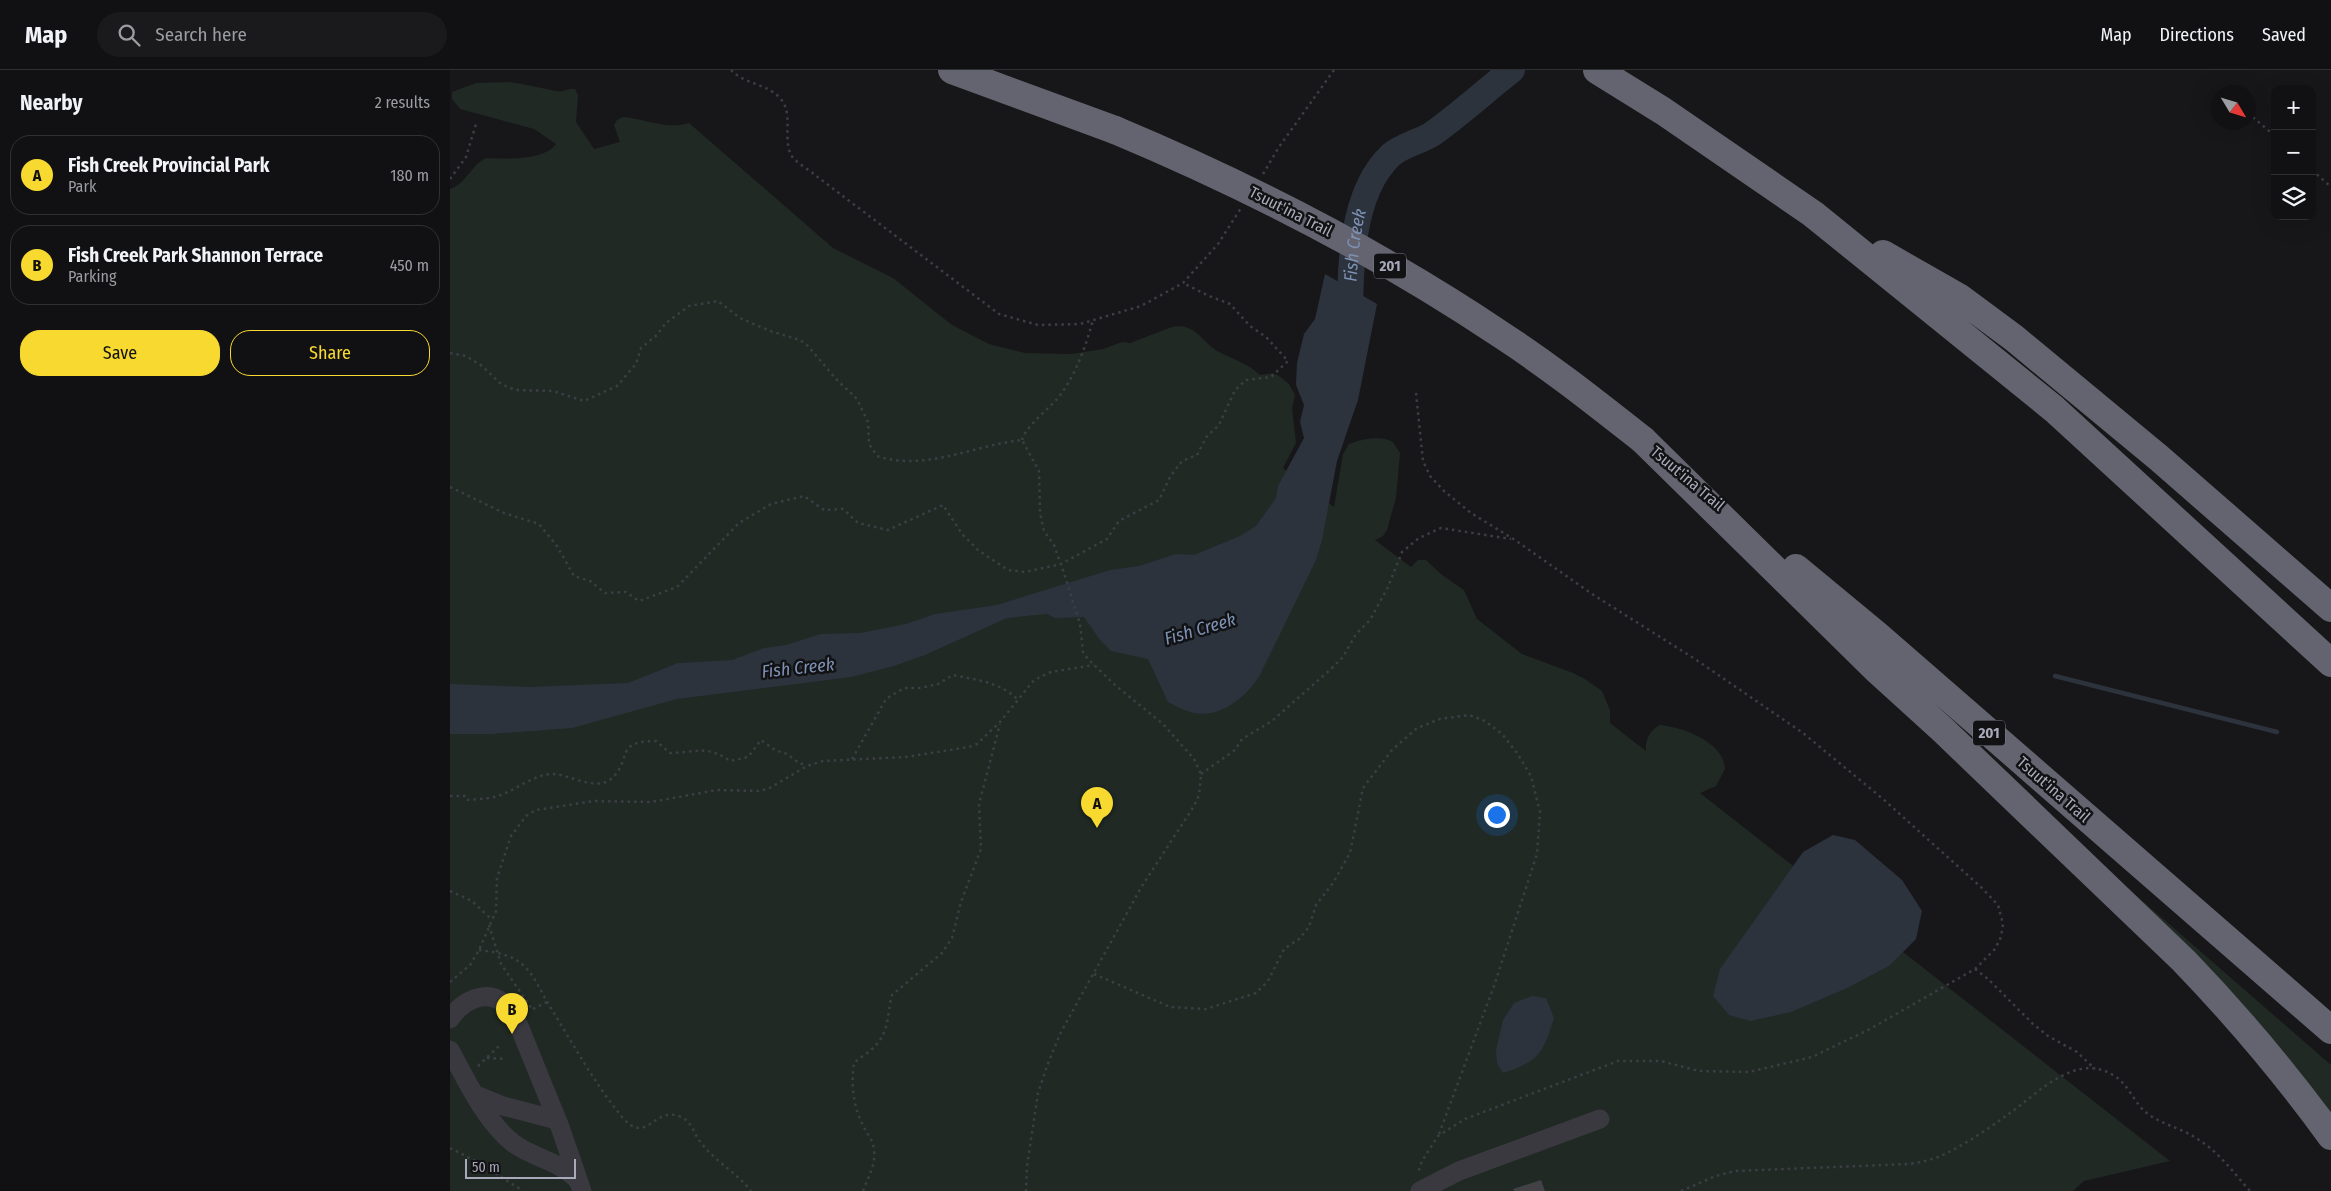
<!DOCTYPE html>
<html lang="en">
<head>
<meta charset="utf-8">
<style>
  body { margin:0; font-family:"Fira Sans Condensed",sans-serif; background:#1a1a1c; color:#f1f3f6 }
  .controls { position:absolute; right:15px; top:15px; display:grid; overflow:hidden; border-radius:10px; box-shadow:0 5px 20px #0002 }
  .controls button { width:45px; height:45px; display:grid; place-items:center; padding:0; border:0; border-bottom:1px solid #303133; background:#111113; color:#f1f3f6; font:25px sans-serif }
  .compass { position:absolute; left:1761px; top:15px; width:45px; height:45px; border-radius:50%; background:#111113; box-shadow:0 5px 20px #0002; rotate:128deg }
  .scale { position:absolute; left:15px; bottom:12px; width:111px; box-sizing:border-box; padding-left:5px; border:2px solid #a8aab9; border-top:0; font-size:14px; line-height:18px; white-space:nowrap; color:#a8aab9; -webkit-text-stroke:4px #121214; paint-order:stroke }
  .you { position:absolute; left:1046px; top:744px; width:18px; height:18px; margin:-12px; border:4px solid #fff; border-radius:50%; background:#1a73e8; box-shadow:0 0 0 8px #1a73e833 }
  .badge { display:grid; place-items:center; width:32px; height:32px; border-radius:50%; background:#f7d930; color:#111; font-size:16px; font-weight:700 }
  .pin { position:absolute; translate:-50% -41px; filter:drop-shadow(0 1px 2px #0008) }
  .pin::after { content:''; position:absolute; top:26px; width:18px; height:15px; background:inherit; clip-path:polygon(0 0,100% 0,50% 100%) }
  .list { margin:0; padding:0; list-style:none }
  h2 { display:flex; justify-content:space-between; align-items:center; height:65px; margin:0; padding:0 20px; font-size:21px }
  h2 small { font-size:16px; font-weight:400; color:#9c9da0 }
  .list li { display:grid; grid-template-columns:32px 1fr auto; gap:15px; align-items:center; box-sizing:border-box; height:80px; margin:0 10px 10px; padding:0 10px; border:1px solid #303133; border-radius:20px }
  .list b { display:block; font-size:19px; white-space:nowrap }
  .list p { margin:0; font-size:16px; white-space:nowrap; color:#9c9da0 }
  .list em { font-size:16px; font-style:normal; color:#9c9da0 }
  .actions { display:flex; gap:10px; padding:15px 20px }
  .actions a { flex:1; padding:11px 0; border:1px solid #f7d930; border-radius:20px; text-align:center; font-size:18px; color:#f7d930 }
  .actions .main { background:#f7d930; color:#111 }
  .icon { flex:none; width:28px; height:28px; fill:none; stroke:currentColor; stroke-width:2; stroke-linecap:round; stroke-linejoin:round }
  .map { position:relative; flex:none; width:1881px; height:1121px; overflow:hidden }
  header { display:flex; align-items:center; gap:30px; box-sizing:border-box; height:70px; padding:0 25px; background:#111113; border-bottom:1px solid #303133 }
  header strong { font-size:24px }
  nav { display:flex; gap:28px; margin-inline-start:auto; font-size:18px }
  .search { width:350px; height:45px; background:#1a1a1c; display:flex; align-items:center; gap:12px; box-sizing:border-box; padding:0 18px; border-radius:28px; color:#9c9da0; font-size:19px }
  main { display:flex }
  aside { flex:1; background:#111113 }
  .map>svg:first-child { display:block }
  .green { fill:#202923 }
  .water { fill:#2c333d }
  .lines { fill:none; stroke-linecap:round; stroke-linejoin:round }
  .stream { stroke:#2c333d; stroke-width:4.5 }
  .river { stroke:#2c333d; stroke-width:26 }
  .building { fill:#414146 }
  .path { stroke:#3d3e45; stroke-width:2.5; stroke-dasharray:2.5 4; stroke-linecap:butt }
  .minor { stroke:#3a3940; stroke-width:19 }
  .highway { stroke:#63646f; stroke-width:28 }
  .highway-bridge { stroke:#63646f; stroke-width:28 }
  .labels { text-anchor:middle; stroke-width:5; stroke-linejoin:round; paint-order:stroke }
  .shield { fill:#121214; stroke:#7b7c88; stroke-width:1 }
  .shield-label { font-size:15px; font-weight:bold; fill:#a8aab9 }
  .street-label { font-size:16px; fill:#a8aab9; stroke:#121214 }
  .water-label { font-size:18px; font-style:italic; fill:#7e92b5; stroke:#121214 }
</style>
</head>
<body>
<header>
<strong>Map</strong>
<div class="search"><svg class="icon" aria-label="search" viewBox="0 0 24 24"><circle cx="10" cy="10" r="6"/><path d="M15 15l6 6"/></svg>Search here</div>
<nav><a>Map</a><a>Directions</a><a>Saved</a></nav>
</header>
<main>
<aside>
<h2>Nearby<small>2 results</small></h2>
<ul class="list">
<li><span class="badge">A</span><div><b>Fish Creek Provincial Park</b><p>Park</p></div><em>180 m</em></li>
<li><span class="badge">B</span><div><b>Fish Creek Park Shannon Terrace</b><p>Parking</p></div><em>450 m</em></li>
</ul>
<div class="actions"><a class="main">Save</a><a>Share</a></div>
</aside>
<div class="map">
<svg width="1881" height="1121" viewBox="0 0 1881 1121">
  <rect width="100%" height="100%" fill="#171719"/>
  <path class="green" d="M59,12C75,14 90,18 106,21C113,23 118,18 125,19L128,25L126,52L144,79L170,72L164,55L167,50L173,47C196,49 216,60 239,53L383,178L443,208L502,255L539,274L575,283L621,284L653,279L672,272L680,273L722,257C746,252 752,273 769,282C783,289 797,293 810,305L823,303L829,306L839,314L845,325L842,338L846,373L833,398L884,437L893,384L899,374C912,369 931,365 943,372L950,383L946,428L937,460L933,466L925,470L961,497L968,490H976L992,505L1014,520L1027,549L1072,584L1123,603L1135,609L1152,621L1160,640V653L1196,681C1195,670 1199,662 1209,655C1233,657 1274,672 1275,699L1266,716L1250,723L1720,1091L1634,1111L1623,1121H0V119C16,114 21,95 36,88C54,89 94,91 106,74L84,59L10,39L2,29V22L26,13Z
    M1649,793L1881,995V1048Z"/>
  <path class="water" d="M875,204L927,234L908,330L887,391L872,470L866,490L809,607C795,627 772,648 744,643C735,641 726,636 718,632L698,589L661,581L650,570L634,547L605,548L597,544L557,548L475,585L444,596L401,607L227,629L122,658L41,664H0V614L80,617L178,613L228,593L282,590L314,578L336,575L371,564L410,563L456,554L485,544L547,535L660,500L689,496L726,484L744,485L790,466L806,456L826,428L828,416L854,368L850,352L854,335L846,315L847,293L854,264L865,249Z
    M1383,765L1405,770L1452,810L1472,841L1466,869L1439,896L1395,919L1341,942L1300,951L1279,945L1263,926L1270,899L1353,782Z
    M1082,926L1096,928L1104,948C1093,983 1090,991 1053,1003L1047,993L1046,980L1053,950L1064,933Z"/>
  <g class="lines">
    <path class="stream" d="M1605,606L1827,662"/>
    <path class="river" id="s1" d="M900,254C900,201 900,123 941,85C952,75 970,72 982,64C1009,45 1035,21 1062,0"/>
  </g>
  <path class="building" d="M1091,1110L1095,1121H1064L1063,1119Z"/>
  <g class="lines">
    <path class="path" d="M281,0C294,14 314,13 328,26C345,41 332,66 341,85C345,92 358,99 365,105L549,244L588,255L630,254L691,236L733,213L768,174L791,138
      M1798,43L1825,66
      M1862,100L1881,117
      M813,104L829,77L884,0
      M0,109L16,87L26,54
      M0,283L16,286L32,296L51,314L65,320L103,321L134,331L167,316L186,294L191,278L207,265L216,253L239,236L268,231L290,248L320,261L350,270L358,276L386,309L407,329L418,352L419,374L427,386C475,402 524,375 572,370L589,401L590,443L594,461L604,475L613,500L630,554L633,582L638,589L665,615L713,654L744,689L751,704L749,725L744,736L692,816L611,962L597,996L588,1023L577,1096L576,1121
      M966,323L973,391L980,406L994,421L1021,443L1065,470L1142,524L1245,589L1353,663L1433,729L1532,818L1548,835L1553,854L1551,867L1545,879L1525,899L1420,959L1362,987L1299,1002L1249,1001L1211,991H1168L1015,1049L988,1066L972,1091L968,1103
      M572,370C576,355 601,338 611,324C627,302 636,275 643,250
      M0,417L54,443L89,454L107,476L124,506L140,511L155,523L176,522L189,531L227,517L289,453L321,434L354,426L374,440L393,439L408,453L438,460L493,435L512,464L528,480L558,500L575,502L611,494L657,469L669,451L709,430L720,407L732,391L747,385L757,366L769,355L785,320L796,310L821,307L838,291L816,267L800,256L780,234L759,226L733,213
      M402,689L436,629L454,618H470L488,614L503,605C526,610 550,612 567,629
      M751,704L785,680L792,669L822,651L881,599L893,587L906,564L920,550L938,517L952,482L969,468L991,458L1061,469
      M0,726H15L17,730C27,729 39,729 48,726C66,720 83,705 101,704C117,703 145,722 161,709C183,690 163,671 206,671L220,683C246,683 256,674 280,691L298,687L311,670L325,680L337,684L349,693L356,695
      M0,821L22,831L42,850
      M39,855L51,894L82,939
      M29,880C44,882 60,884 72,894C84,904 91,922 99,935C122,972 144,1013 172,1047C197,1076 203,1037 229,1046C243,1051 243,1064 252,1074C266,1092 287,1103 301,1121
      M1525,899L1538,909L1583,954L1598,966L1627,982L1645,999
      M644,904L720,937L756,939L806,923L818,911L834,879L849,869L859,857L866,835L883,813L900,783L913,718L942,680L967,658L990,649L1019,645L1035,651L1052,664L1067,683L1081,706L1090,742L1087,784L1044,916L989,1064
      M0,912L20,895L29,880L46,841L47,808L61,766L76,746L86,740L144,731L201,732L267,720L308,721L318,719L357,696L373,691L456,687L519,677L527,674L550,652L584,610L601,602L644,595
      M83,939L97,932
      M37,988L55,989
      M28,996L50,975
      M0,1078L33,1095L73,1121
      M413,1121C418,1107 426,1095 424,1080C423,1068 415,1062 411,1051C403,1034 401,1012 404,993C410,987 419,983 425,976C440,961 437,943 442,925L492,883L502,868L511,832L531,779L529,734L550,654
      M1231,1121L1266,1106L1285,1101L1459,1094C1473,1092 1486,1089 1499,1082C1520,1071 1541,1057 1560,1043C1588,1023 1626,982 1663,1005C1679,1014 1684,1034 1698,1044C1713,1055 1731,1058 1746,1068C1768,1081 1783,1102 1800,1121"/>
    <path class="minor" d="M0,949C12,931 37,917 56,935C60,939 63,946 67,951L110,1057L132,1121
      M0,980C17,1011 35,1051 63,1073C84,1089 112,1091 129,1112
      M26,1025L53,1036L107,1050
      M970,1121L1009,1101L1150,1049"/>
    <path class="highway" d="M502,0L665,60
      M1147,0L1213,41L1363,144L1604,339L1881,593
      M1433,184L1510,228L1564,268L1709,388L1881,538
      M1193,370L1428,601L1494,661L1734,891C1787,946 1836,1004 1881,1066
      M1346,498L1427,565L1881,960"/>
    <path class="highway-bridge" d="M665,60C801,117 931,184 1053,266C1102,298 1147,334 1193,370"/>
  </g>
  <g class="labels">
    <g class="shield">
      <rect x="924" y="183.5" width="32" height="25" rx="4"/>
      <rect x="1523" y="650.5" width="32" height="25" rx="4"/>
    </g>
    <g class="shield-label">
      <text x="940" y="201">201</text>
      <text x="1539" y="668">201</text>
    </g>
    <g class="street-label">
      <text transform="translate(841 141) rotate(27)" y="6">Tsuut'ina Trail</text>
      <text transform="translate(1238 408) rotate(40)" y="6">Tsuut'ina Trail</text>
      <text transform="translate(1604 719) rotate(41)" y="6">Tsuut'ina Trail</text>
    </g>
    <g class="water-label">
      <text dy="6" stroke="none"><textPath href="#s1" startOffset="79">Fish Creek</textPath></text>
      <text transform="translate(750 559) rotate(-16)" y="6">Fish Creek</text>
      <text transform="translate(348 598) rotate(-6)" y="6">Fish Creek</text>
    </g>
  </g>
</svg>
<div class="controls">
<button>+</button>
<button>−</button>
<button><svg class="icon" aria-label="layers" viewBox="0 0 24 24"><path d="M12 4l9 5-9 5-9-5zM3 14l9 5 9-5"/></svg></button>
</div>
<svg class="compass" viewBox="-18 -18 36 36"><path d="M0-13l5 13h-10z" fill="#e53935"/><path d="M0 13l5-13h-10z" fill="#9c9da0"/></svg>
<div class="scale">50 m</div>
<div class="you"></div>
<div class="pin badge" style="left:647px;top:758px">A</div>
<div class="pin badge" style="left:62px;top:964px">B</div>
</div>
</main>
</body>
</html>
